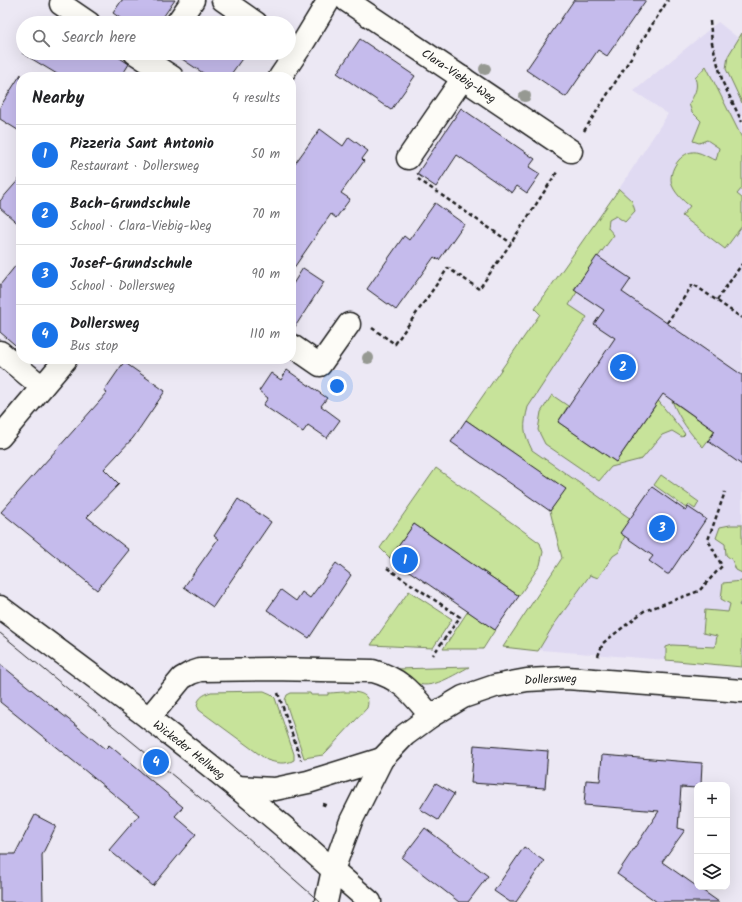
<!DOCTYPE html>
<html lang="en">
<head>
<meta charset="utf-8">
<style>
  body { margin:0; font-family:Kalam,sans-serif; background:#f6f6f6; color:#202124 }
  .controls { position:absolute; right:12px; bottom:12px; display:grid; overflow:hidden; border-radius:8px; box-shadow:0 4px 16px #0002 }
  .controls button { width:36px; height:36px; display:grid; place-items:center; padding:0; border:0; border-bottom:1px solid #e0e0e0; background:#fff; color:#202124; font:20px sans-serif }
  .you { position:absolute; left:337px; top:386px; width:14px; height:14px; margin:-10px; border:3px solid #fff; border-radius:50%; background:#1a73e8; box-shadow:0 0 0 6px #1a73e833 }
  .badge { display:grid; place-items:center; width:26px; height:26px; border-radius:50%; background:#1a73e8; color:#fff; font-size:13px; font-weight:700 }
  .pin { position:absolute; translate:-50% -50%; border:2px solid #fff; box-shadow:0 1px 4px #0006 }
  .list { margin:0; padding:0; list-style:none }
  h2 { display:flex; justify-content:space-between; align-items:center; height:52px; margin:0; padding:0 16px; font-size:17px }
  h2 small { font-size:13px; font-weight:400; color:#757577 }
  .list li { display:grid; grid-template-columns:26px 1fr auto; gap:12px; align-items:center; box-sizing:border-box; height:60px; padding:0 16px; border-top:1px solid #e0e0e0 }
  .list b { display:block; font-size:15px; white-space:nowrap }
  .list p { margin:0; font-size:13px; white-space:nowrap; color:#757577 }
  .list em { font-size:13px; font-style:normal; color:#757577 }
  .icon { flex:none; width:22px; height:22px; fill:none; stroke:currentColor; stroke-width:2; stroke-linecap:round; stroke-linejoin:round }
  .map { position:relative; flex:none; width:742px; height:902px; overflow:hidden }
  .search { position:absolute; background:#fff; box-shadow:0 4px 16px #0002; left:16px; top:16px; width:280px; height:44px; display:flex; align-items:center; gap:10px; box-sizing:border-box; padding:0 14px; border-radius:22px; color:#757577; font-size:15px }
  .panel { position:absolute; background:#fff; box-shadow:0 4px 16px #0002; left:16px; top:72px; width:280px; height:292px; border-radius:16px }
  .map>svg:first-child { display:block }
  .built { fill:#e0daf2 }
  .green { fill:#c7e39a; stroke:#72805b }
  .building { fill:#c5bbec; stroke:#1c1c1c }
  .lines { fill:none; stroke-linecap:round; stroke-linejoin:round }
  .minor-casing { stroke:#1c1c1c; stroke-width:25 }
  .major-casing { stroke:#1c1c1c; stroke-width:25 }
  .path { stroke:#1c1c1c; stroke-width:2.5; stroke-dasharray:4 3; stroke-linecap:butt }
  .minor { stroke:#fdfcf7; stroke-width:22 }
  .major { stroke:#fdfcf7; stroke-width:22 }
  .tram { stroke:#1c1c1c; stroke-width:1 }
  .tree { fill:#969992 }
  .labels { text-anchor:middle; stroke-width:3; stroke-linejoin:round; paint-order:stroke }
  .street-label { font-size:12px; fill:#1c1c1c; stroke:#fdfcf7 }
</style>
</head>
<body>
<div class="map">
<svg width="742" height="902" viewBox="0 0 742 902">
  <rect width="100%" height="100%" fill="#ece8f4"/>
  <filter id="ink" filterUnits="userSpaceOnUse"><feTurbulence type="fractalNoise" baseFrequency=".025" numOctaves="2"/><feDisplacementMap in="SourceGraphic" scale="8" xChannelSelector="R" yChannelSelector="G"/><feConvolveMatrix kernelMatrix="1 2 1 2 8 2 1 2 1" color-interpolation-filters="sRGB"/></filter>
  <g filter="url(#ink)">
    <path class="built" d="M718,22L738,38L742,46V667L666,660L503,647L562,558L598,508L466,420L540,314L535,309L619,189L668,114L634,91Z"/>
    <path class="green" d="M742,33V103L726,69L728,56Z
      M706,66L742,138V188L737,194L742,198V226L725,249L682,216L690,206C683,201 675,193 672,185C667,171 682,150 696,152C703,153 710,159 716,160L719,148L707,140L699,143L693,141L701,121L692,112L689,104C694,95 699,88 695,78Z
      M619,189L632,201L635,211L625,222L616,216L609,220L608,228L614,235L574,289L577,292L569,305L587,317L528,407C523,427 523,431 532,450L631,519L619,552L613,556L598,578L590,575L553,626L538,651L503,647L562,558L550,511L565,489L466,420L540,314L535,309Z
      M552,395L568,406L558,422L616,462L655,406L656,398L685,434L682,437L672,431L662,435L642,459L611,467L599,481L545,444L538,430L541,412Z
      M672,401L715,431L703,447C690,434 679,418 672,401Z
      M436,468L540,543L543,552L540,565L519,596L414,524L390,558L380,548Z
      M661,475L699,502L695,509L689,505L686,508L654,485Z
      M730,525H742V573L736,570L732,560L726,555L725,544L716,538L720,527Z
      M742,581V600L739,605L742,607V667L666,660V647L672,645L715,647L717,636L703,633L705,610L728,612L730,604L721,599L723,583Z
      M409,591L452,619L433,648L371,645Z
      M468,611L495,630L483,649H443Z
      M469,667C455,674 430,692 414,682C408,679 402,673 396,669Z
      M264,691L271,694L275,698L294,754V760C286,765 276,763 267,760L199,710L197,705C199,697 203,695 211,692Z
      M291,693H310L311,695H328V693C341,693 374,686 367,708L326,752L323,755L304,758L285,700L287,695Z"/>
    <path class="building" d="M122,0H175L159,23H127L113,13Z
      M574,0H646L607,56L598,50L566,97L526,70Z
      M360,39L415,76L391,110L337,73Z
      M22,53H112L129,64L121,77H62Z
      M173,53H246L229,77H209Z
      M21,74V132L0,119V107Z
      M461,108L535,159L529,167L540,174L527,193L517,186L512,193L457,155L436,187L417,174Z
      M320,129L343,146L349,137L368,151L362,159L364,161L341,193L350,199L336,218L331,214L291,272V169Z
      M21,177V226L0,208V201Z
      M435,203L464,224L439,260L434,257L396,310L367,289L404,236L409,240Z
      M597,256L631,279L622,292L742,375V465L708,441L715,431L663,394L616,462L558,422L615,338L594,324L604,310L574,290Z
      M21,259V350L0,332V285Z
      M303,268L324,282L291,333V287Z
      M124,362L165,391L133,438L104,469L119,484L87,517L129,550L97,590L1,512L107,393L104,391Z
      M287,370L327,398L321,406L340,420L327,438L308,425L303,432L263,405L268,398L259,391L271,373L281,380Z
      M466,420L566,489L550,511L451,442Z
      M652,487L686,511L688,507L706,519L669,574H667L649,561L653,556L620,533Z
      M238,499L271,522L213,607L184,587L218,539L214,536Z
      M414,524L519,596L495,630L390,558Z
      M336,563L351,575L309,638L267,610L281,590L296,601L302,592L310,598Z
      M0,664L105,749L109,745L183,807L175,816L196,834L153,886L109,850L139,815L77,764L0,702Z
      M474,745L548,751L545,788L471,783Z
      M602,755L702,763L701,785H697V788L681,787L678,828L685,830L662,862L719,902H657L617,874L659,811L584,805L586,780L600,781Z
      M436,783L454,794L438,820L420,809Z
      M35,815L56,826L42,855L43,902H0V854H15Z
      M425,828L488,876L468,902H459L402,858Z
      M524,847L544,861L516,902H510L494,891Z"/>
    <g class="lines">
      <defs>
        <g id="minor">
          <path d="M223,0L256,23"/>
          <path id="s1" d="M346,0L571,151"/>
          <path d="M61,4L89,23"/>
          <path d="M177,23L193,0"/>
          <path d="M135,53L172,77"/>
          <path d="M280,77L303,43L329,0"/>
          <path d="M408,158L463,78"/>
          <path d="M291,345L320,365L349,324"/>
          <path d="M0,352L42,387"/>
          <path d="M0,437L66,359"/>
          <path d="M149,718L182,678L191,673L200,670L270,669L373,671C402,679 412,694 431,716"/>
          <path d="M333,870L370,902"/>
        </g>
        <g id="major">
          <path id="s2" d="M0,607C114,691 228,775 333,870"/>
          <path d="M236,787L275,789L308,782L382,759"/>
          <path id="s3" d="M326,902L333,870L351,821L382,759L405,735L431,716L463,697L495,686L527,680L567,678L742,691"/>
        </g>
      </defs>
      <use href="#minor" class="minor-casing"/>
      <use href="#major" class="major-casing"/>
      <path class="path" d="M710,21L712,43L723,83L742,122
        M584,131L668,0
        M418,179L511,243
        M717,300L742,264
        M667,323L693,284L742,318
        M372,328L395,344L448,268L479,289L511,243L557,172
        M387,568L460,617L433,655
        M598,656L603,643L644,611L699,591L722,566L708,540L725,492
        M278,693L301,760
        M322,804L328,806"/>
      <use href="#minor" class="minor"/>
      <use href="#major" class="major"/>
      <path class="tram" d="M0,633L221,815L320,902"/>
    </g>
    <g class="tree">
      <circle cx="485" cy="69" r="6"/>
      <circle cx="525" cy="96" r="6"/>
      <circle cx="368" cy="358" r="6"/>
    </g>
  </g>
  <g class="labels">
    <g class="street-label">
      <text dy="4" stroke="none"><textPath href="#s1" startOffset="136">Clara-Viebig-Weg</textPath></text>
      <text dy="4" stroke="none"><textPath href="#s3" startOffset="347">Dollersweg</textPath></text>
      <text dy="4" stroke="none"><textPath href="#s2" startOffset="237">Wickeder Hellweg</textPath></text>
    </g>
  </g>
</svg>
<div class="controls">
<button>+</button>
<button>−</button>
<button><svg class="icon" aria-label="layers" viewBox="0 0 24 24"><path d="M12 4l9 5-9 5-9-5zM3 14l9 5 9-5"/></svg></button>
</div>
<div class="you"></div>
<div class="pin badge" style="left:405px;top:560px">1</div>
<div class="pin badge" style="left:623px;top:367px">2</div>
<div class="pin badge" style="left:662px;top:528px">3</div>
<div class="pin badge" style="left:156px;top:762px">4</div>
<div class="search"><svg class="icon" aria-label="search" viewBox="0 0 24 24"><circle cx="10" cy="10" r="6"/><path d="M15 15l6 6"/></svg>Search here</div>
<section class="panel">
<h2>Nearby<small>4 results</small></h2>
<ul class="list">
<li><span class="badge">1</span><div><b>Pizzeria Sant Antonio</b><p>Restaurant · Dollersweg</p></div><em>50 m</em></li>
<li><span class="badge">2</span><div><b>Bach-Grundschule</b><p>School · Clara-Viebig-Weg</p></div><em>70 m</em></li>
<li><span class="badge">3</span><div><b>Josef-Grundschule</b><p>School · Dollersweg</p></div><em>90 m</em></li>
<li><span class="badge">4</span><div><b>Dollersweg</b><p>Bus stop</p></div><em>110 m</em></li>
</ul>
</section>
</div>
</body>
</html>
